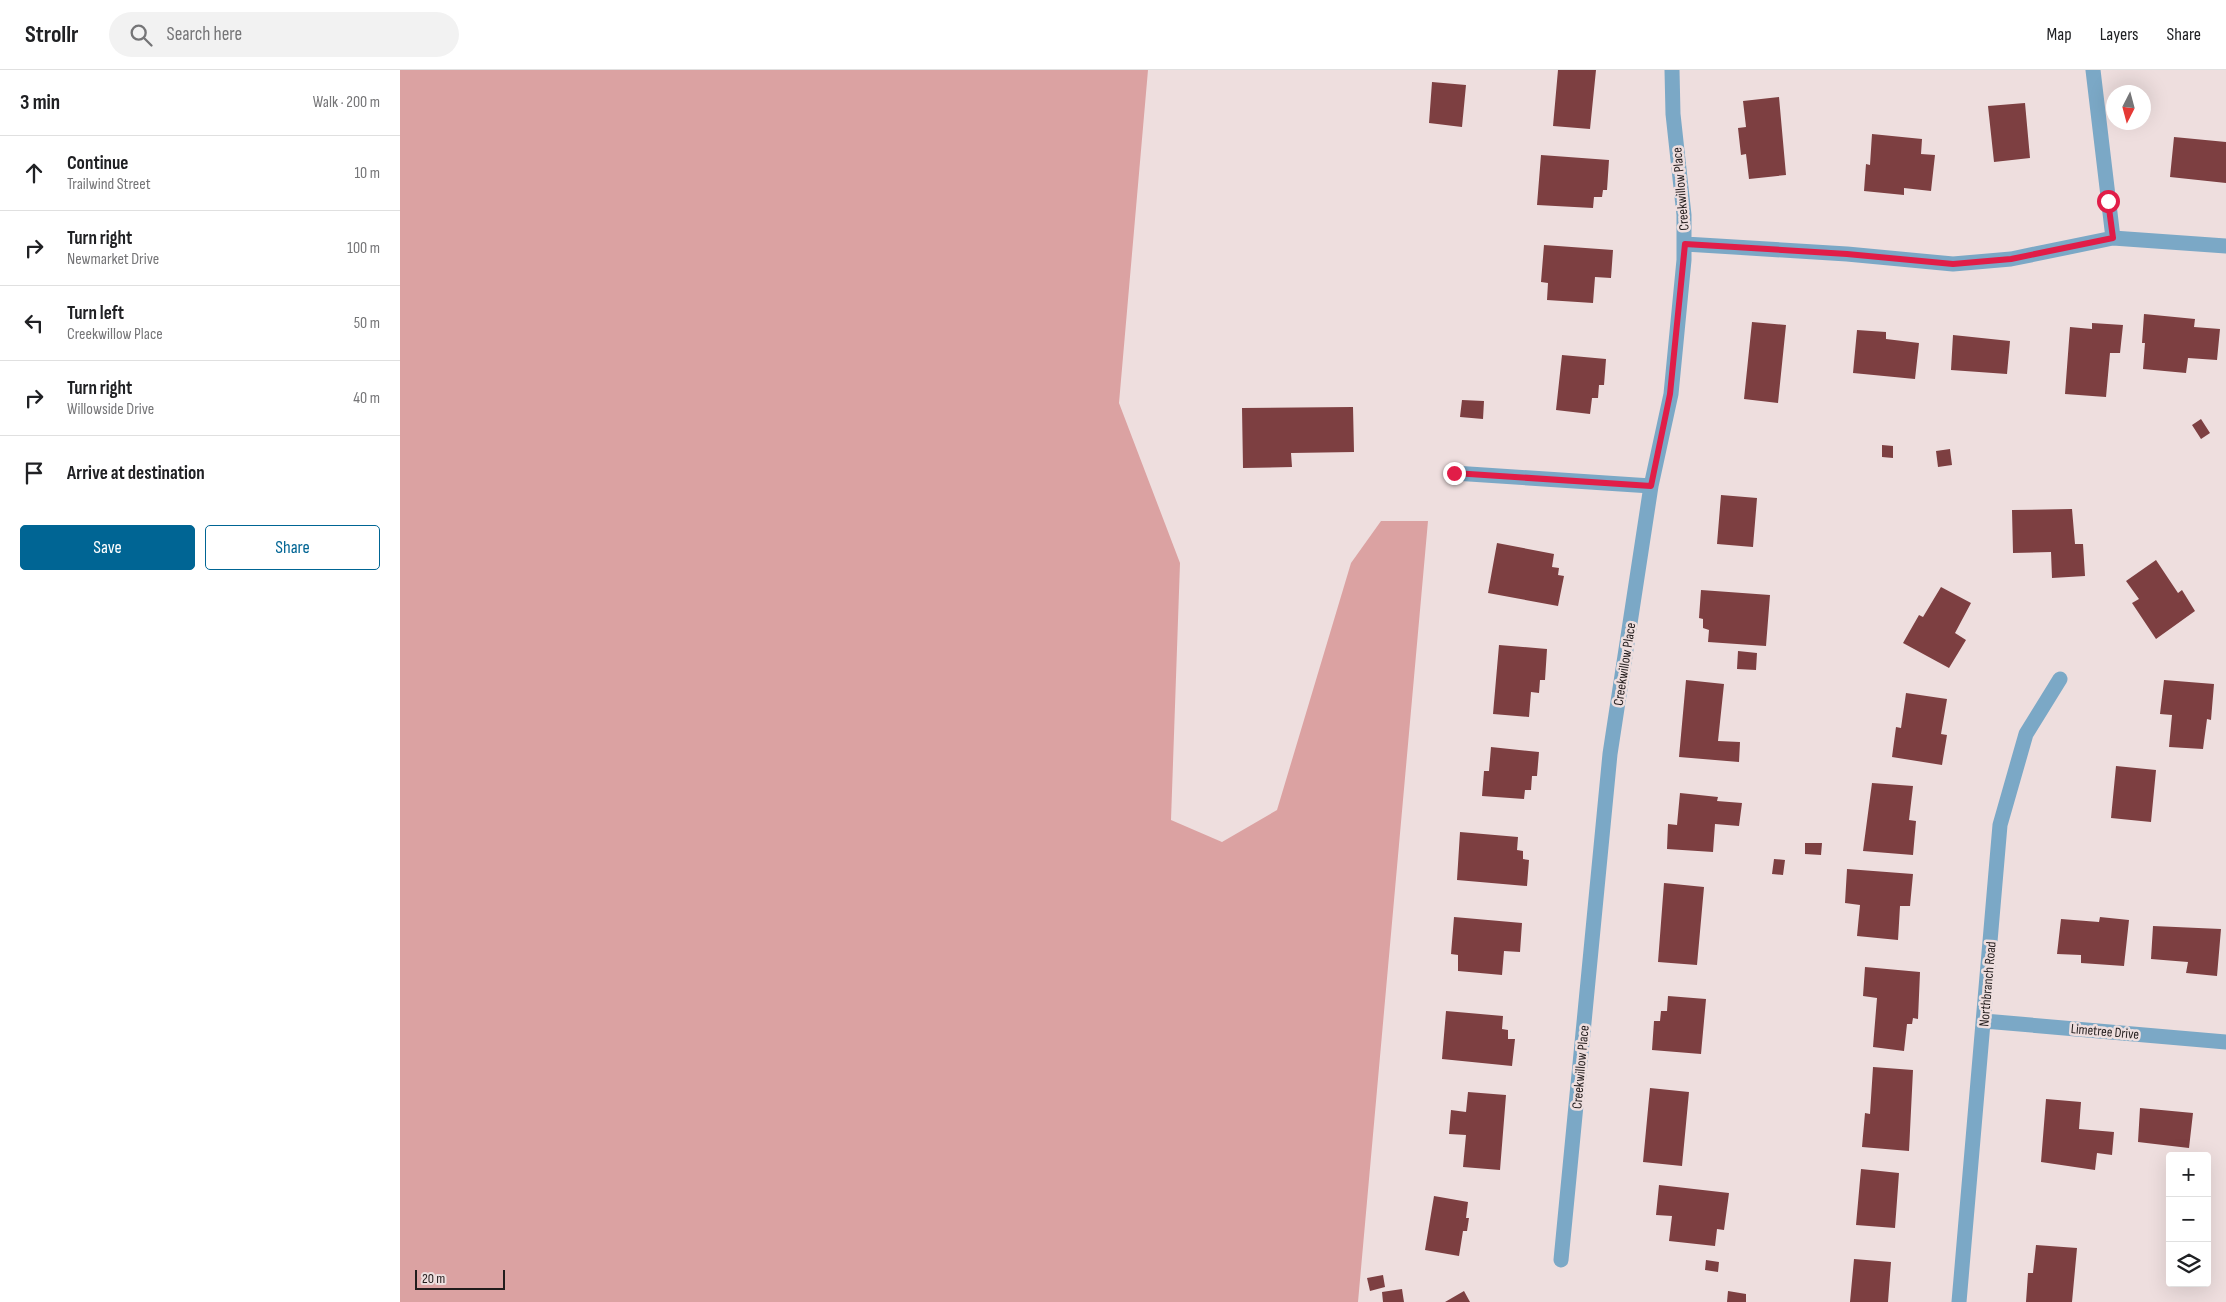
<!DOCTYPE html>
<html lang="en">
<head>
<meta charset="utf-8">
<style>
  body { margin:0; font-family:"Sofia Sans Condensed",sans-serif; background:#f2f2f2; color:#202124 }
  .controls { position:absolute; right:15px; bottom:15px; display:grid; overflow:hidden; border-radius:5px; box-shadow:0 5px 20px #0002 }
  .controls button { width:45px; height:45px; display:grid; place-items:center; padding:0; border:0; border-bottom:1px solid #e0e0e0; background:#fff; color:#202124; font:25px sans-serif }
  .compass { position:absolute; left:1706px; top:15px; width:45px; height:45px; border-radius:50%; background:#fff; box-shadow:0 5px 20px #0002; rotate:186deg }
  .scale { position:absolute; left:15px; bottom:12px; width:90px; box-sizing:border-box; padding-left:5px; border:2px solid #221c1c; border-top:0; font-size:14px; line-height:18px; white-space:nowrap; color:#221c1c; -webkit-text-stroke:4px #eedede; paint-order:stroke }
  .stop { position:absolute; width:15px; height:15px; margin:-11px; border:4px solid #e11d48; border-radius:50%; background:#fff }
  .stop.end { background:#e11d48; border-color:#fff; box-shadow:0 1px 5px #0008 }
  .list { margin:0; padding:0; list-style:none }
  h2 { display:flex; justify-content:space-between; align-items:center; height:65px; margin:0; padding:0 20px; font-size:21px }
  h2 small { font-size:16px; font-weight:400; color:#757577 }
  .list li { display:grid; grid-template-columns:32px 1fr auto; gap:15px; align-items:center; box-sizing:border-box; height:75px; padding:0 20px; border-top:1px solid #e0e0e0 }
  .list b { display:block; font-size:19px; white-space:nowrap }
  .list p { margin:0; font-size:16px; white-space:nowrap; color:#757577 }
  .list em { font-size:16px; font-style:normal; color:#757577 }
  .actions { display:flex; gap:10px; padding:15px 20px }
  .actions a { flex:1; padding:11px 0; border:1px solid #006594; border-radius:5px; text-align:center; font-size:18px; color:#006594 }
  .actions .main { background:#006594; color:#fff }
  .icon { flex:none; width:28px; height:28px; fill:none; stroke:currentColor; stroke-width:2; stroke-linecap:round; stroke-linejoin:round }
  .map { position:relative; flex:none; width:1826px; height:1232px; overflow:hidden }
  header { display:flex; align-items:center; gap:30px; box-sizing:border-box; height:70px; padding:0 25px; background:#fff; border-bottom:1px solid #e0e0e0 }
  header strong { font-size:24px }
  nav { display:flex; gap:28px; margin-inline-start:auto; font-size:18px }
  .search { width:350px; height:45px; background:#f2f2f2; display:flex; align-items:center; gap:12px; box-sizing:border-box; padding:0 18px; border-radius:28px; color:#757577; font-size:19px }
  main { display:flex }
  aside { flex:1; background:#fff }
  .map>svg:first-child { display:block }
  .green { fill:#dba2a2 }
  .building { fill:#7d3f41 }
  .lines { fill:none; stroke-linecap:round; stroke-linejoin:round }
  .minor { stroke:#7ba8c6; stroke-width:15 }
  .route { stroke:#e11d48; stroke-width:6 }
  .labels { text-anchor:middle; stroke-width:5; stroke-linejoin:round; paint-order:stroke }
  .street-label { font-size:14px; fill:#221c1c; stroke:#eedede }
</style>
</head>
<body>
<header>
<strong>Strollr</strong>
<div class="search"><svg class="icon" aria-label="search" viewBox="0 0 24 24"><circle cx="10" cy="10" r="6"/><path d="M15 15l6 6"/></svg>Search here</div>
<nav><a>Map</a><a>Layers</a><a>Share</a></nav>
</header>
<main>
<aside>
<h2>3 min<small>Walk · 200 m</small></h2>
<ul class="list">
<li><svg class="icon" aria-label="ahead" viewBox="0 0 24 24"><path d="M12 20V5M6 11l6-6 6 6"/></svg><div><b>Continue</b><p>Trailwind Street</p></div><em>10 m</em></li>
<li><svg class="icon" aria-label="right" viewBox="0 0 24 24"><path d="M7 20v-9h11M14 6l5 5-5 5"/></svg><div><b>Turn right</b><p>Newmarket Drive</p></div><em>100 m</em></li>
<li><svg class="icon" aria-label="left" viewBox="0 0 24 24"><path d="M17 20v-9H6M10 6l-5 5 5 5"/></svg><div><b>Turn left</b><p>Creekwillow Place</p></div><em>50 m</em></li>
<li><svg class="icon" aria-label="right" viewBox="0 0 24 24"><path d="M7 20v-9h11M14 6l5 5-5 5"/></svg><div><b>Turn right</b><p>Willowside Drive</p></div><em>40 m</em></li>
<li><svg class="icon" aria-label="arrive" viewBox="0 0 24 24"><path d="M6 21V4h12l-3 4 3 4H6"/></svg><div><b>Arrive at destination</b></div></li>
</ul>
<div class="actions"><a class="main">Save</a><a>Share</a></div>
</aside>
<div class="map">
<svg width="1826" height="1232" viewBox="0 0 1826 1232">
  <rect width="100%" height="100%" fill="#eedede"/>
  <path class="green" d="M0,0H748L719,333L780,493L771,750L822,772L877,740L951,493L981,451H1028L958,1232H0Z"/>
  <path class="building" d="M1158,0H1196L1190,59L1153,56Z
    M1032,12L1066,15L1062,57L1029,53Z
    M1379,27L1386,105L1349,109L1346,84L1341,85L1338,58L1346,57L1343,31Z
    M1625,33L1630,88L1594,92L1588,36Z
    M1472,64L1522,69L1521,84L1535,85L1531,121L1504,118V125L1464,121L1466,94L1470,95Z
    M1774,67L1826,72V113L1770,107Z
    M1141,85L1209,90L1207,120H1203L1202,127H1194L1193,138L1137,135Z
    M1144,175L1213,180L1211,208L1195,207L1193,233L1147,230L1148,213L1141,212Z
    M1744,244L1795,249L1794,257L1820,259L1817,290L1788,288L1786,303L1743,299L1745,273H1742Z
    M1352,252L1386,255L1378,333L1344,329Z
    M1692,253L1723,255L1720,283H1710L1706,327L1665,324L1670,257L1692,259Z
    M1457,260L1486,262V269L1519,273L1515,309L1453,303Z
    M1553,265L1610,271L1607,304L1551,300Z
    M1162,285L1206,289L1204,315H1199L1198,328H1192L1190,344L1156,340Z
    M1062,330L1084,331L1083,349L1060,347Z
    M953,337L954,382L891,383L892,397L843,398L842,338Z
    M1801,349L1810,363L1801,369L1792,355Z
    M1482,375L1493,376V388L1482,387Z
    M1550,379L1552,395L1538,397L1536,381Z
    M1321,425L1357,428L1353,477L1317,474Z
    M1672,439L1675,474H1683L1685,506L1652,508L1651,482L1613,483L1612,440Z
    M1097,473L1154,484L1152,497L1159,498L1158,505L1164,506L1158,536L1088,523Z
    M1756,490L1778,523L1782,520L1795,541L1756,569L1732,533L1739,529L1726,511Z
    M1541,517L1571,533L1555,563L1566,570L1549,598L1503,573L1519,545L1523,547Z
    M1301,520L1370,525L1366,576L1308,572L1309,560L1303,558V549L1299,548Z
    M1099,575L1147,579L1145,610H1140L1139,623L1131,622L1129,647L1093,644Z
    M1338,581L1357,583L1356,600L1337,599Z
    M1286,610L1324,614L1318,671L1340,672L1339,692L1279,687Z
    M1764,610L1814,614L1811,650L1807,649L1803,679L1769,677L1772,645L1760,644Z
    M1506,623L1547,629L1541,664L1547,665L1542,695L1492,687L1496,657L1501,658Z
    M1091,677L1139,682L1137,706H1132L1131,720H1125L1124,729L1082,726L1084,701H1089Z
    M1716,696L1756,700L1751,752L1711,748Z
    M1472,713L1513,716L1509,750L1516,751L1513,785L1463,781Z
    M1280,723L1318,727L1317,731L1342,733L1339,756L1315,754L1313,782L1267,779L1268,754L1277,755Z
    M1060,762L1118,767L1117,780L1123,781V789L1129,790L1127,816L1057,810Z
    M1405,773H1422L1421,785L1405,784Z
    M1374,789L1385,790L1383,805L1372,804Z
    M1447,799L1513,804L1510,836H1500L1498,870L1457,866L1460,835L1445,833Z
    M1264,813L1304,817L1297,895L1258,892Z
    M1054,847L1122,853L1120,882L1104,881L1102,905L1058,901V885L1051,884Z
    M1700,847L1729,850L1724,896L1681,893V885L1657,884L1661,849L1699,852Z
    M1753,856L1821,859L1817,906L1786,903L1788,892L1751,889Z
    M1465,897L1520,902L1518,949L1513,948L1512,954H1507L1504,981L1473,977L1477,928L1463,926Z
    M1268,926L1306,929L1301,984L1252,980L1254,951H1260L1261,941H1267Z
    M1046,941L1103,946L1102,959L1108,960V969H1115L1112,996L1042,989Z
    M1473,997L1513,1000L1509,1081L1462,1077L1465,1043L1470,1044Z
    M1250,1018L1289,1022L1282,1096L1243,1092Z
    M1068,1022L1106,1025L1100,1100L1063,1097L1066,1065L1049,1064L1051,1040L1066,1042Z
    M1646,1029L1681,1032L1679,1059L1714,1062L1712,1085L1697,1083L1695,1100L1641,1092Z
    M1740,1038L1793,1043L1789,1078L1738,1072Z
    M1461,1099L1499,1103L1495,1158L1456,1155Z
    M1259,1115L1329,1123L1324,1160L1317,1159L1315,1176L1269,1171L1272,1146L1256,1145Z
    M1034,1126L1068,1132L1066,1148H1069L1067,1161H1063L1059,1186L1025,1180Z
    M1636,1175L1677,1178L1672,1232H1626L1628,1203H1633Z
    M1454,1189L1491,1192L1488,1232H1450Z
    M1306,1190L1319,1192L1318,1202L1305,1200Z
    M983,1205L985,1217L970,1221L967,1208Z
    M1002,1219L1004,1232H983L982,1222Z
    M1064,1221L1070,1232H1045Z
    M1328,1221L1346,1224V1232H1327Z"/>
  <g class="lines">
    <path class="minor" d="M1693,0L1713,168
      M1285,174L1447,184L1553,194L1611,189L1713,168L1826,176
      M1054,403L1251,416
      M1584,951L1826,972
      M1161,1190L1210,684L1251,416L1271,324L1284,190V145L1273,44L1272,0
      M1559,1232L1600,755L1626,664L1660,609"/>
  </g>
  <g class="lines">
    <path class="route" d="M1054,403L1251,416L1270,324L1285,174L1447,184L1553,194L1611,189L1713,168L1708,131"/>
  </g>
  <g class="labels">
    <g class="street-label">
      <text transform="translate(1280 119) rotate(-95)" y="5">Creekwillow Place</text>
      <text transform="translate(1224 594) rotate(-81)" y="5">Creekwillow Place</text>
      <text transform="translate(1587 914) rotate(-85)" y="5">Northbranch Road</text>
      <text transform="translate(1705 961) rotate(5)" y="5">Limetree Drive</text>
      <text transform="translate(1180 997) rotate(-85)" y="5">Creekwillow Place</text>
    </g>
  </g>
</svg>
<div class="controls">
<button>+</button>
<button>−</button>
<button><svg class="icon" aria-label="layers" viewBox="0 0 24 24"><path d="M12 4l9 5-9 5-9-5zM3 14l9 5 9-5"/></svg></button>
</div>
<svg class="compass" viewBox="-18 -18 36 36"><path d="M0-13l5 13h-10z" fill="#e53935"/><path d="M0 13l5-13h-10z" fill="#757577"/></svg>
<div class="scale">20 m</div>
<div class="stop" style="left:1708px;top:131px"></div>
<div class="stop end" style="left:1054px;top:403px"></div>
</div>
</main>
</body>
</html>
